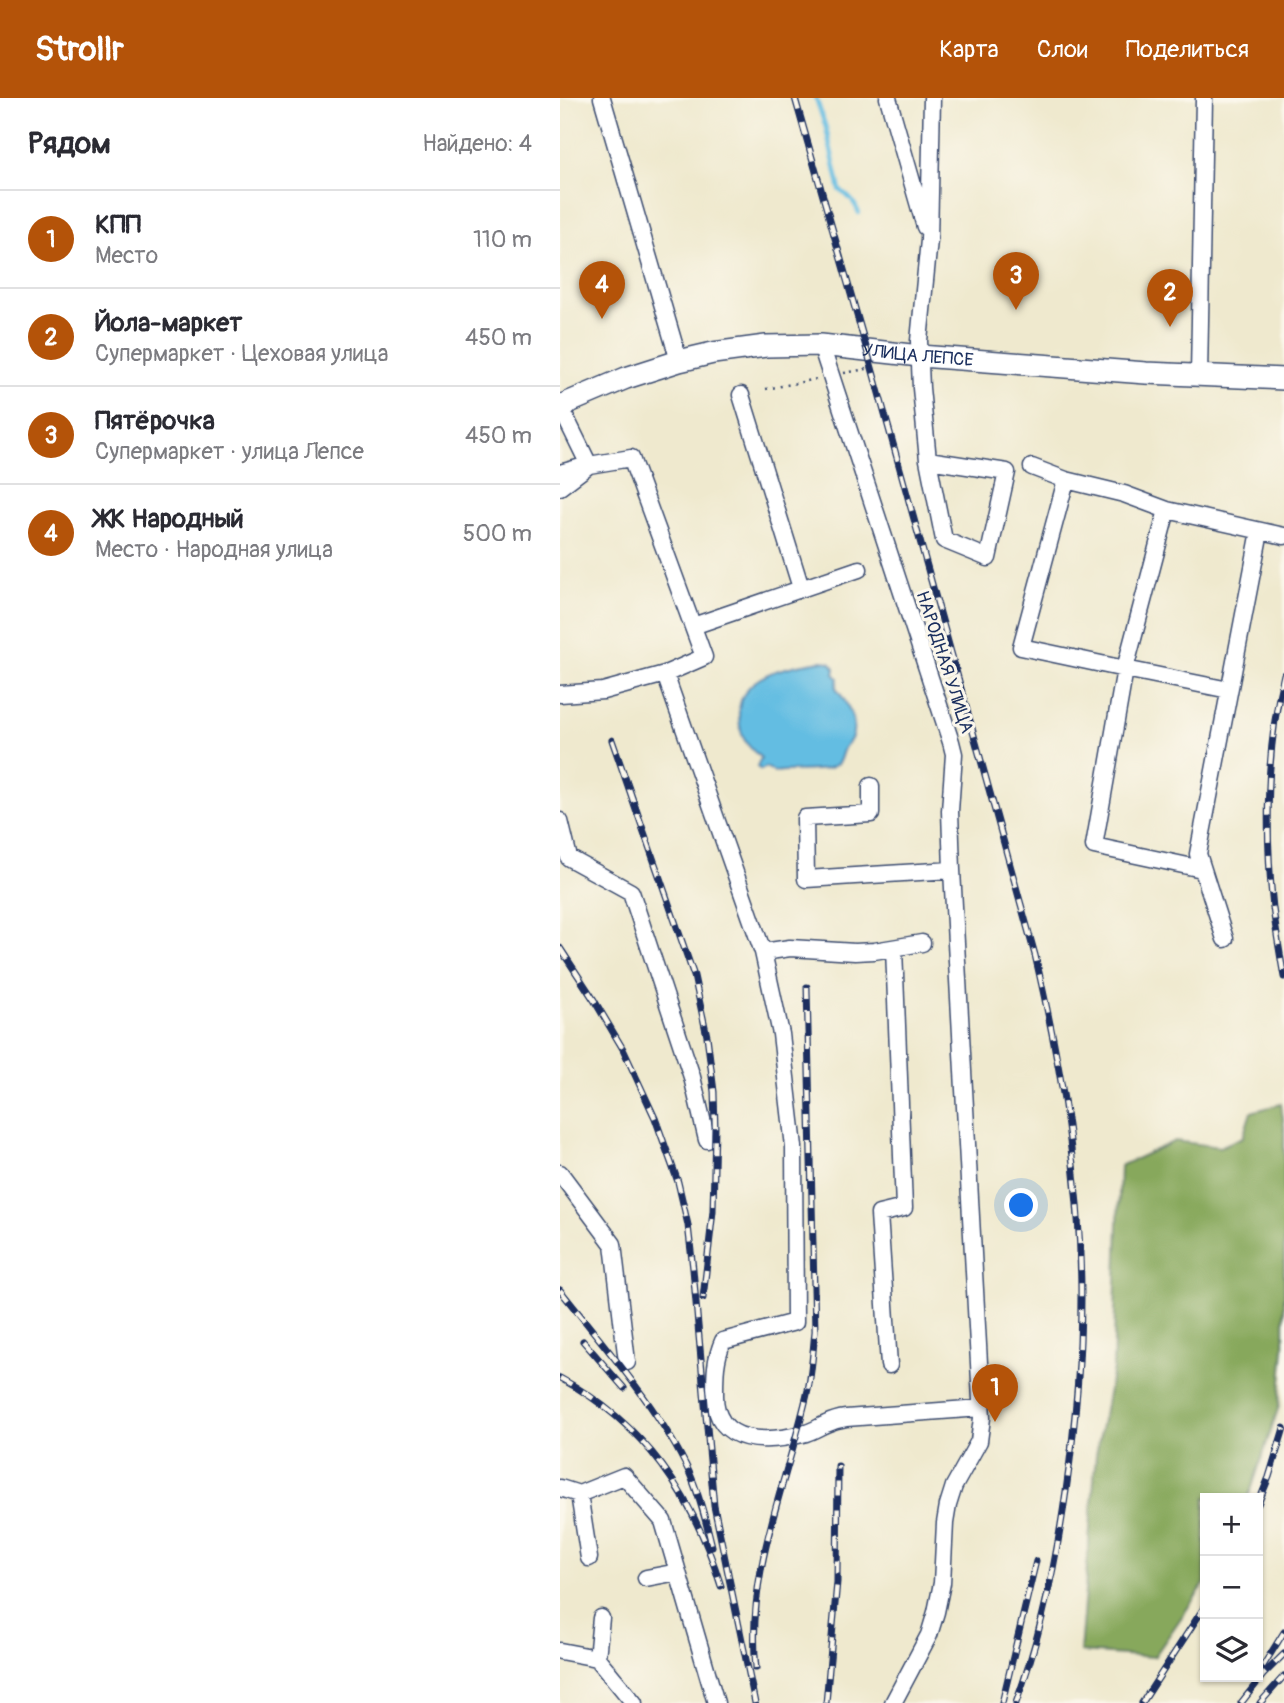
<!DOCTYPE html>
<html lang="ru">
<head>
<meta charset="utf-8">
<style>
  body { margin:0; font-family:Pangolin,sans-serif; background:#f7f7f7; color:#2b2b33 }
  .controls { position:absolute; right:21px; bottom:21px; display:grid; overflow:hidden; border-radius:0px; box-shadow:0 2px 5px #0004 }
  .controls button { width:63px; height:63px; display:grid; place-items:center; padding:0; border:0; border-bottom:2px solid #e1e1e2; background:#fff; color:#2b2b33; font:35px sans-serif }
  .you { position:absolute; left:462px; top:1108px; width:24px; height:24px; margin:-18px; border:5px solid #fff; border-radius:50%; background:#1a73e8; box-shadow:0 0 0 10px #1a73e833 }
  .badge { display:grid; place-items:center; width:46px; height:46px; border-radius:50%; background:#b45309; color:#fff; font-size:23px; font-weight:700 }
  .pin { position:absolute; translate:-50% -58px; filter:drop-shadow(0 2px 4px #0008) }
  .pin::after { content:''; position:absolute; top:37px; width:24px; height:21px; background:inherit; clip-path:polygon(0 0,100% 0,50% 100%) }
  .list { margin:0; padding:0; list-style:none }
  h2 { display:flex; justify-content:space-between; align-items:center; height:91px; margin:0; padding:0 28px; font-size:30px }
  h2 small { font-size:23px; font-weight:400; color:#7c7c81 }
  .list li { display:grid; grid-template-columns:46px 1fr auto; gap:21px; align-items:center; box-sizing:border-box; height:98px; padding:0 28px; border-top:2px solid #e1e1e2 }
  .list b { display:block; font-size:26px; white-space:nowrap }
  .list p { margin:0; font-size:23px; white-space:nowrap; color:#7c7c81 }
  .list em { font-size:23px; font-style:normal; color:#7c7c81 }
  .icon { flex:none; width:38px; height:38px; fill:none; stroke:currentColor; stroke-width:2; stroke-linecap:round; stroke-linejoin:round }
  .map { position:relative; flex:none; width:724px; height:1605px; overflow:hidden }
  header { display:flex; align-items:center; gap:42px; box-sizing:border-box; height:98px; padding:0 35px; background:#b45309; color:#fff }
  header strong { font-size:33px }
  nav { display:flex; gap:38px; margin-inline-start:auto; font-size:24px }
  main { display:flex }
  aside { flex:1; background:#fff }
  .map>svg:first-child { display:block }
  .forest { fill:#87a85c; stroke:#516c5d; stroke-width:2 }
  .water { fill:#64bde2; stroke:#4076a0; stroke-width:2 }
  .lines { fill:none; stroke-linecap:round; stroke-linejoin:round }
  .stream { stroke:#64bde2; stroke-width:4.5 }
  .minor-casing { stroke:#3b4b6f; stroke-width:19 }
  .major-casing { stroke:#3b4b6f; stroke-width:24 }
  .path { stroke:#3b4b6f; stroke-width:2.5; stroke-dasharray:2 5; stroke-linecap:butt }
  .minor { stroke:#fff; stroke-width:16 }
  .major { stroke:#fff; stroke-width:21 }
  .rail-casing { stroke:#1b2f5e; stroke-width:7 }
  .rail { stroke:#fbf7ec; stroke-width:4.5; stroke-dasharray:13; stroke-linecap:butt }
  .labels { text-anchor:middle; stroke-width:6; stroke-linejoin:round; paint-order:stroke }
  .street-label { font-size:18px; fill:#1b2f5e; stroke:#fbf7ec }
</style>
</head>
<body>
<header>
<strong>Strollr</strong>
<nav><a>Карта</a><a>Слои</a><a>Поделиться</a></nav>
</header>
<main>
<aside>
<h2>Рядом<small>Найдено: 4</small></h2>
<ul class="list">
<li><span class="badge">1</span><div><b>КПП</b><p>Место</p></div><em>110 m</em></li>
<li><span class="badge">2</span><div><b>Йола-маркет</b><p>Супермаркет · Цеховая улица</p></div><em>450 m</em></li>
<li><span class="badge">3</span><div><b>Пятёрочка</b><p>Супермаркет · улица Лепсе</p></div><em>450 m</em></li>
<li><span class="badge">4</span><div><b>ЖК Народный</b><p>Место · Народная улица</p></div><em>500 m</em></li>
</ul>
</aside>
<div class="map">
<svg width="724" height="1605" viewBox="0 0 724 1605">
  <rect width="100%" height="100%" fill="#fbf7ec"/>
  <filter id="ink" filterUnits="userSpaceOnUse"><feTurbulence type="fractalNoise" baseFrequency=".0143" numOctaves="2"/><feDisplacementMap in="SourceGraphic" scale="14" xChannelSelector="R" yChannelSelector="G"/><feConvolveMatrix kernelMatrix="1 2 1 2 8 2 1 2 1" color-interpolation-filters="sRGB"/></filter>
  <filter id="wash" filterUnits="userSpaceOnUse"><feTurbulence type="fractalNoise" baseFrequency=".00686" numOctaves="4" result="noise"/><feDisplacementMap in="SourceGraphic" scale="28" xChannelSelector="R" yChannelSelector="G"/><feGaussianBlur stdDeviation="1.57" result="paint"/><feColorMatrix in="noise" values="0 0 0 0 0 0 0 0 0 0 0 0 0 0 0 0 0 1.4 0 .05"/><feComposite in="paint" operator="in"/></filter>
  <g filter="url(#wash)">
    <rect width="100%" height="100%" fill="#efe9ce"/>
    <path class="forest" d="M721,1006L724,1029V1248L719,1308L691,1392L687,1400H645V1485L594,1559L520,1554L536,1357L553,1271L560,1068L615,1043L660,1049L683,1039L691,1014Z"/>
    <path class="water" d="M261,563L270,564L275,570L274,576L278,580L276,590C286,603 299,624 291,641C290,644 286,646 284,650C279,660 283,665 269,670C251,675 232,671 214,674L206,669L201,672L197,669L201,660C185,646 180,639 179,618C177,576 228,568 261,563Z"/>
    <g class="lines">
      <path class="stream" d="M256,0L266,30L280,92C289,98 295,104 299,115"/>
    </g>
  </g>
  <g filter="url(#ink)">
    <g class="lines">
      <defs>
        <path id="minor" d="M42,0L119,263
          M328,0L365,129
          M261,247L391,644L394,656L390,713L392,772L246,781L245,720L311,716V688
          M639,278L644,0
          M181,297L241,490
          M0,308L29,367L0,389
          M368,362L384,442L428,460L447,374L368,362L361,290L359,243L369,142L372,0
          M472,369L506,382L564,396L607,412L724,438
          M0,375L29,367L71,360L144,559L105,576L203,854L221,936L234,1049L235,1224L163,1243C155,1261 155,1277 155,1296C154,1349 209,1345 246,1335C253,1333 259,1329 266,1326C272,1323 279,1321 286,1320L421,1310
          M506,382L461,549L565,571L534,748L642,771
          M607,412L565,571L669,592
          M133,528L299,471
          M0,596L43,593L105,576
          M0,723L9,760L71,794L132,979L147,1042
          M665,841L638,756L700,433
          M203,854L230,850L295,854L314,853L362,845
          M0,1075L53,1146L67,1264
          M329,1267L319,1116L344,1110L334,850
          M0,1390L19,1396L64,1378L103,1423L156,1605
          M19,1396L29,1460
          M86,1480L118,1474
          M0,1553L37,1560L41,1520
          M37,1560L74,1605
          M333,1605L369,1537L376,1514L382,1485L385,1425L388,1407L394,1388L419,1343L422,1320L392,772"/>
        <g id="major">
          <path id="s1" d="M0,308L66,280L119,263L153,255L206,248L261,247L360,258L586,275L724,281"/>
        </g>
      </defs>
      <use href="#minor" class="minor-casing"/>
      <use href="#major" class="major-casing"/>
      <path class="path" d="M284,275L312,270
        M206,291L257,281"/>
      <use href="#minor" class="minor"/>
      <use href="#major" class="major"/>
      <defs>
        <path id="rail" d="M235,0L312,270L475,857C501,969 521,1082 521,1198C521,1263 515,1328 506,1393C496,1465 481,1537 456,1605
          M724,576C706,649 705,735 713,810C716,833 720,856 724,879
          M52,642L134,878L147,938L154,994L155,1029L153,1113L143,1200
          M0,850L34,902L63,951L95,1020L118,1084L128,1127L133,1171L154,1408L195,1605
          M0,1192C44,1248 100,1311 130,1376C140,1399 146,1423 152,1448
          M23,1243L64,1290
          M0,1280C85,1326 133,1397 161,1488
          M698,1406L709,1379L724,1330
          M703,1568L724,1534
          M196,1570C186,1473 227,1385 248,1292C252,1272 253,1252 255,1233L247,889
          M266,1605L277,1484L278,1368
          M442,1605L476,1463
          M582,1605L645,1508
          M681,1605L703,1577L724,1556
          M700,1605L724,1578"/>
      </defs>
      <use href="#rail" class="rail-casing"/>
      <use href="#rail" class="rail"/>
    </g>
  </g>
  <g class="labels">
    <g class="street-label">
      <text dy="6" stroke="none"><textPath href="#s1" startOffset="368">УЛИЦА ЛЕПСЕ</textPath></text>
      <text transform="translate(385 564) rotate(72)" y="6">НАРОДНАЯ УЛИЦА</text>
    </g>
  </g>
</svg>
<div class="controls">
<button>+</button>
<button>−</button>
<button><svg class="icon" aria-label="layers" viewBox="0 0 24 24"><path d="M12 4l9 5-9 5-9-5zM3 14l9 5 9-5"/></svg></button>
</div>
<div class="you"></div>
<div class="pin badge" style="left:435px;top:1324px">1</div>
<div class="pin badge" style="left:610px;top:229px">2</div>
<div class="pin badge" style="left:456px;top:212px">3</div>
<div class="pin badge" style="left:42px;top:221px">4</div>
</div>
</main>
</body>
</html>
